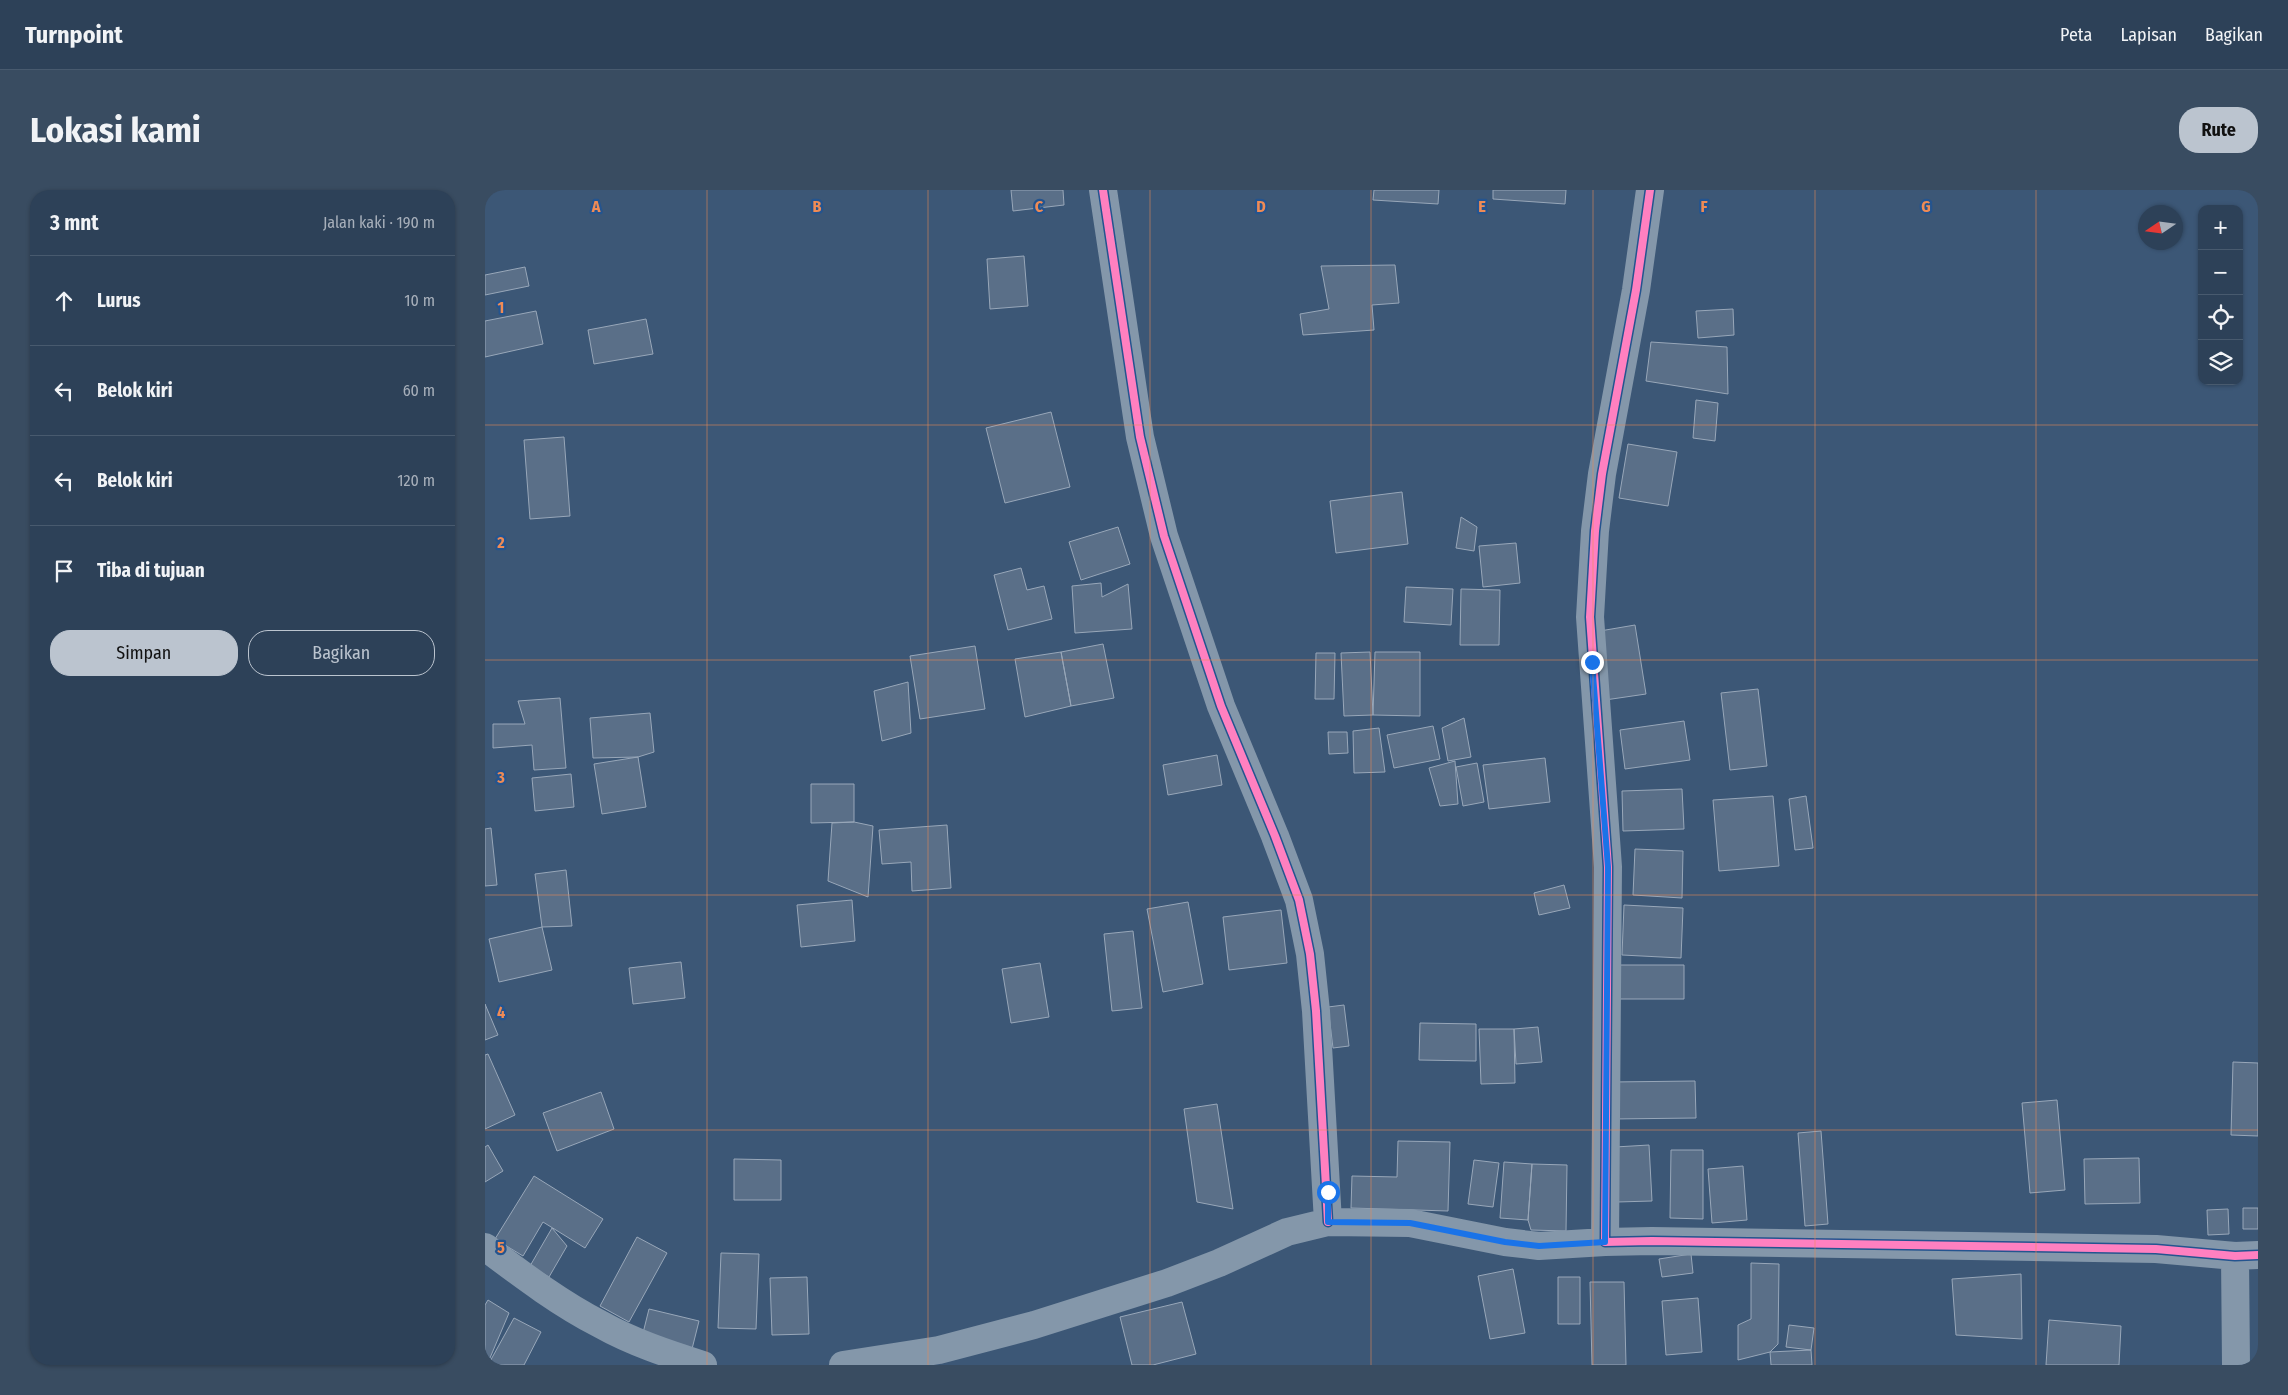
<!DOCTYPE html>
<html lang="id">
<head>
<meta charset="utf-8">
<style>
  body { margin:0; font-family:"Fira Sans Condensed",sans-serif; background:#394c61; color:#f1f3f6 }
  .controls { position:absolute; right:15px; top:15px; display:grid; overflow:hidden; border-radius:10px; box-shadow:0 1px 4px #0004 }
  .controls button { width:45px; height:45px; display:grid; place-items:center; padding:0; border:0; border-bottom:1px solid #485a6e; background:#2d4158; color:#f1f3f6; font:25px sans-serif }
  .compass { position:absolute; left:1653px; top:15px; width:45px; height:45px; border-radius:50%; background:#2d4158; box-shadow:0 1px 4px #0004; rotate:257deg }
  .stop { position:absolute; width:15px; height:15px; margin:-11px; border:4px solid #1a73e8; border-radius:50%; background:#fff }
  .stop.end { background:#1a73e8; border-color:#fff; box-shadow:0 1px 5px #0008 }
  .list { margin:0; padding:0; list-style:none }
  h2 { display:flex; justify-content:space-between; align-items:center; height:65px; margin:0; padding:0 20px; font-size:21px }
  h2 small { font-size:16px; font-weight:400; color:#a7afba }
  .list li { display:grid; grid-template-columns:32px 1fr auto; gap:15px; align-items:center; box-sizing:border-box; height:90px; padding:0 20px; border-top:1px solid #485a6e }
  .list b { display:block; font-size:19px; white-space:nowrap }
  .list em { font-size:16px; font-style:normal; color:#a7afba }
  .actions { display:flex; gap:10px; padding:15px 20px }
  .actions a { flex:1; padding:11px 0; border:1px solid #bbc4cf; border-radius:20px; text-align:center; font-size:18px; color:#bbc4cf }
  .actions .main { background:#bbc4cf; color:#111 }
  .icon { flex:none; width:28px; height:28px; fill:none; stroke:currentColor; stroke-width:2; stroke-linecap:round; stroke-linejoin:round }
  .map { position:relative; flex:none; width:1773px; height:1175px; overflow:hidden; border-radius:20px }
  header { display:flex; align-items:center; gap:30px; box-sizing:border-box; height:70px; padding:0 25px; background:#2d4158; border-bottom:1px solid #485a6e }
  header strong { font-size:24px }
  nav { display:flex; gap:28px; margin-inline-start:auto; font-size:18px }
  .intro { display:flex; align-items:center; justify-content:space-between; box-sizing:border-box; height:120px; padding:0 30px }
  h1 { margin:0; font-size:35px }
  .button { padding:12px 22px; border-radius:20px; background:#bbc4cf; color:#111; font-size:18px; font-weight:700 }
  main { display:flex; gap:30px; padding:0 30px }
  aside { flex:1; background:#2d4158; border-radius:20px; box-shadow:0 1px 4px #0004 }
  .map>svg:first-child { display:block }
  .building { fill:#5a6f88; stroke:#98a7b9 }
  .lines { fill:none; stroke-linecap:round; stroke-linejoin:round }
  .minor { stroke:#8497aa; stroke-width:28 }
  .cycleway-casing { stroke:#24548f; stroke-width:11 }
  .cycleway { stroke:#ff80c0; stroke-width:8 }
  .route { stroke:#1a73e8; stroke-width:6 }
  .grid { fill:none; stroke:#ef8b55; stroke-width:1; stroke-opacity:0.55 }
  .grid-label { font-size:16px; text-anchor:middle; font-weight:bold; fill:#ef8b55; stroke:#24548f; stroke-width:4.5; stroke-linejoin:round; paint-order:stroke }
</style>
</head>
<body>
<header>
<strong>Turnpoint</strong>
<nav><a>Peta</a><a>Lapisan</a><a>Bagikan</a></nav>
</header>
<div class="intro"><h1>Lokasi kami</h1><a class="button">Rute</a></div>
<main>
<aside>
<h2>3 mnt<small>Jalan kaki · 190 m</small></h2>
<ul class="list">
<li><svg class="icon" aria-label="ahead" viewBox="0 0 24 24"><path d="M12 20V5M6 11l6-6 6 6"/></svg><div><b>Lurus</b></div><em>10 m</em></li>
<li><svg class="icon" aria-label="left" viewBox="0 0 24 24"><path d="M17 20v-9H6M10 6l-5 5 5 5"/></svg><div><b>Belok kiri</b></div><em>60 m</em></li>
<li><svg class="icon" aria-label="left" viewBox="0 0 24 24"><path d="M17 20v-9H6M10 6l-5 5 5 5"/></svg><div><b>Belok kiri</b></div><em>120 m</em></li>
<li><svg class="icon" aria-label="arrive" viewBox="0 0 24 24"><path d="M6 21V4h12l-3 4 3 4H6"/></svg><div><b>Tiba di tujuan</b></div></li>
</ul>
<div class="actions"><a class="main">Simpan</a><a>Bagikan</a></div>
</aside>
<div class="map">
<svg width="1773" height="1175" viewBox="0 0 1773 1175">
  <rect width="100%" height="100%" fill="#3c5776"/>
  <path class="building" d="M526,0H578L579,15L528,21Z
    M889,0H954L953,14L888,10Z
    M1008,0H1081L1080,14L1008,9Z
    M539,66L543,116L505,119L502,69Z
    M910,75L914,113L887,115L889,140L818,145L815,124L844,119L836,76Z
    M40,77L44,96L0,105V85Z
    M1248,119L1249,145L1213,148L1211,121Z
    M51,121L58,154L0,167V131Z
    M161,129L168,164L109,174L103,140Z
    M1166,152L1242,157L1243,204L1161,191Z
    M1211,210L1233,213L1230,251L1208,248Z
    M566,222L585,297L520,313L501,238Z
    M79,247L85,326L45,329L39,250Z
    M1143,254L1192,262L1183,316L1134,308Z
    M917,302L923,354L851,363L845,311Z
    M976,327L992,337L989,361L971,358Z
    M633,337L645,374L596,390L584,352Z
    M1031,353L1035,393L998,397L994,356Z
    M536,378L542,400L559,396L567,429L523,440L509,385Z
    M616,393L617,407L643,394L647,439L590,443L587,396Z
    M921,397L968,399L966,435L919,432Z
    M976,399L1015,400L1014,455H975Z
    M1150,435L1161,504L1120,510L1109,442Z
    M618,454L629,508L586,516L576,462Z
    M490,456L500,519L435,529L425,466Z
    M576,462L586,516L540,527L530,469Z
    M885,462L888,525L859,526L856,463Z
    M890,462H935V526L888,525Z
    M831,463H850L849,509H830Z
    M423,492L426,543L397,551L389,501Z
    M1273,499L1282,576L1245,580L1236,503Z
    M75,508L81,578L49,580L47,555L8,558V534H40L33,511Z
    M165,523L169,562L153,567L108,568L105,528Z
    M979,528L986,567L963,571L957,538Z
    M1199,531L1205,570L1140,579L1135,540Z
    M948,536L955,569L909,578L902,545Z
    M894,538L900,582L869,583L868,541Z
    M843,542H862L863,563L844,564Z
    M732,565L737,595L683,605L678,575Z
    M153,567L161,617L117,624L109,574Z
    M1060,568L1065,612L1004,619L998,575Z
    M970,571L973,614L955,616L944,578Z
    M992,573L999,612L978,616L971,577Z
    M86,584L89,617L50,621L47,588Z
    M326,594H369V632L326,633Z
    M1197,599L1199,639L1138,641L1137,601Z
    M1288,606L1294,676L1234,681L1228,610Z
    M1321,606L1328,658L1310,660L1304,609Z
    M369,632L388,636L383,707L343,691L347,633Z
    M462,635L466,698L427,701L426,672L397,674L394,640Z
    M6,638L12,695L0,696V639Z
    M1150,659L1198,661L1197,708L1148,705Z
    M81,680L87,736L57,737L50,684Z
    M1079,695L1085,718L1054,725L1049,703Z
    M367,710L370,751L316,757L312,715Z
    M703,712L718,794L678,802L662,719Z
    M1139,715L1198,718L1196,768L1137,765Z
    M796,720L802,773L744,780L738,727Z
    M57,737L67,780L14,792L4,749Z
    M648,741L657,818L627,821L619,744Z
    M196,772L200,808L148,814L144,778Z
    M555,773L564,827L526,833L517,779Z
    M1134,775H1199V809H1134Z
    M0,814L13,845L0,850Z
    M859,815L864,856L848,858L843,817Z
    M935,833L991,834V871L934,870Z
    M1053,837L1057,872L1031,874L1029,839Z
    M994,839H1029L1030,893L996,894Z
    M3,864L30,925L0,939V865Z
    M1748,872L1773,873V946L1746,945Z
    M1210,891L1211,928L1127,929L1126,892Z
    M116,902L129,939L72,961L58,923Z
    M1572,910L1580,1000L1545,1003L1537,913Z
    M732,914L748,1019L712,1012L699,919Z
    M1336,941L1343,1034L1320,1036L1313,943Z
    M913,951L965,952L963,1021L866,1018L867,986L912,987Z
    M3,955L18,981L0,992V957Z
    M1164,955L1167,1011L1132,1012L1130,957Z
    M1186,960H1218V1029L1185,1028Z
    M1654,968L1655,1013L1600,1014L1599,969Z
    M249,969L296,970V1010H249Z
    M989,970L1014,973L1008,1017L983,1014Z
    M1019,972L1047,974L1043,1030L1015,1028Z
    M1047,974L1082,975L1081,1041L1046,1040L1043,1030Z
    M1258,976L1262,1030L1227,1033L1223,979Z
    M49,986L118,1029L100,1058L58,1032L38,1066L10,1049Z
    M1758,1018H1773V1039H1758Z
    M1743,1019L1744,1044L1723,1045L1722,1020Z
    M67,1038L82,1056L64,1087L45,1076Z
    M152,1047L182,1063L144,1132L115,1116Z
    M236,1063L274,1064L271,1139L233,1138Z
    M1206,1064L1208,1083L1177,1087L1174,1069Z
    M1266,1073L1294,1074L1293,1154L1285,1162L1253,1170V1135L1266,1129Z
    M1028,1079L1040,1143L1005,1149L993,1086Z
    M1536,1084L1537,1149L1471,1145L1467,1089Z
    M322,1087L324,1144L287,1145L285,1088Z
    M1073,1087H1095V1134H1073Z
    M1105,1092H1139L1141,1175H1107Z
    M1213,1108L1217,1162L1181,1165L1177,1111Z
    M3,1110L24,1123L2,1175H0V1115Z
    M697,1112L711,1164L668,1175H647L635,1127Z
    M164,1119L214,1131L207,1159L157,1147Z
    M29,1128L56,1142L39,1175H3Z
    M1564,1130L1636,1136L1634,1175H1561Z
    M1304,1135L1329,1138L1326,1160L1301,1157Z
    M1326,1160L1327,1175H1286L1285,1162Z"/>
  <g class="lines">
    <path class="minor" d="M618,0L655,247L679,346L736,516L790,646L814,710L825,764L831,821L843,1032
      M1165,0L1151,100L1117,284L1110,341L1105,427L1123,677L1120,1052L1167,1051L1671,1059L1750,1066L1773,1065
      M0,1057C36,1084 74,1113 115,1134C147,1152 183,1164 218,1175
      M1750,1066L1751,1175
      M358,1175L454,1160L549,1135L682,1093L734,1073L802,1042L843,1032L925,1033L1020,1052L1054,1056L1120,1052"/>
    <defs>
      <path id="cycleway" d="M618,0L655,247L679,346L736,516L790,646L814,710L825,764L831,821L843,1032
        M1165,0L1151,100L1117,284L1110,341L1105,427L1123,677L1120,1052L1167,1051L1671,1059L1750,1066L1773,1065"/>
    </defs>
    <use href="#cycleway" class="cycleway-casing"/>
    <use href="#cycleway" class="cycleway"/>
  </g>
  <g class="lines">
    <path class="route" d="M843,1002V1032L925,1033L1020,1052L1054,1056L1120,1052L1123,677L1107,472"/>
  </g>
  <path class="grid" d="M222,0V1175M443,0V1175M665,0V1175M886,0V1175M1108,0V1175M1330,0V1175M1551,0V1175M0,235H1773M0,470H1773M0,705H1773M0,940H1773"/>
  <g class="grid-label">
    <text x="111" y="22">A</text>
    <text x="332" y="22">B</text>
    <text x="554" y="22">C</text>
    <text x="776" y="22">D</text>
    <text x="997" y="22">E</text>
    <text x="1219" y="22">F</text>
    <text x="1441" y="22">G</text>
    <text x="16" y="123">1</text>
    <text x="16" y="358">2</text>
    <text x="16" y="593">3</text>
    <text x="16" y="828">4</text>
    <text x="16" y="1063">5</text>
  </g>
</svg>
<div class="controls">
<button>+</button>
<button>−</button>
<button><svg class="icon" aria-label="locate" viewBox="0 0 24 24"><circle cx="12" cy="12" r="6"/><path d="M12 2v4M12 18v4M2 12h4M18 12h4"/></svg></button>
<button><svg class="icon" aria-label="layers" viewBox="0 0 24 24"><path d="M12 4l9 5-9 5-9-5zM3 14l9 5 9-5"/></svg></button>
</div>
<svg class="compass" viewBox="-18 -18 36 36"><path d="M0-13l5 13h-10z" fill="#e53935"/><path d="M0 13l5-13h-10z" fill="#a7afba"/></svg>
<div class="stop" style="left:843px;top:1002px"></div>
<div class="stop end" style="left:1107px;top:472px"></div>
</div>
</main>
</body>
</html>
